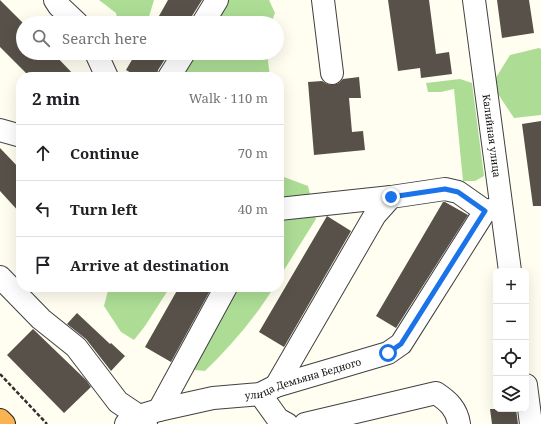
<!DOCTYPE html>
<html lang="en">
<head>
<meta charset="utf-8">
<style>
  body { margin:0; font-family:"Noto Serif",serif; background:#f2f2f2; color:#202124 }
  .controls { position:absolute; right:12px; bottom:12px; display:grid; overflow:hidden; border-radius:8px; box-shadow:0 4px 16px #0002 }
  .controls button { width:36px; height:36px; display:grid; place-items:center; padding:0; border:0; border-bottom:1px solid #e0e0e0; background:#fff; color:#202124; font:20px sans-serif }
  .stop { position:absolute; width:12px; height:12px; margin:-9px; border:3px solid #1a73e8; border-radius:50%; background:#fff }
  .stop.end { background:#1a73e8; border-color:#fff; box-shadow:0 1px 4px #0008 }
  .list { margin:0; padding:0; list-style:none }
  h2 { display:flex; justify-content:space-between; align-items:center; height:52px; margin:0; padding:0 16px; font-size:17px }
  h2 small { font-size:13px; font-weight:400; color:#757577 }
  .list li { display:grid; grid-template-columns:26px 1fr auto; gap:12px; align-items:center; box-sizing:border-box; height:56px; padding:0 16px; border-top:1px solid #e0e0e0 }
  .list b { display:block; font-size:15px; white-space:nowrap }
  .list em { font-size:13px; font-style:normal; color:#757577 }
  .icon { flex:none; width:22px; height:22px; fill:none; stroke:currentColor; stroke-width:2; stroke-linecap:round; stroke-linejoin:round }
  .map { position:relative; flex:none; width:541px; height:424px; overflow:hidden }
  .search { position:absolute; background:#fff; box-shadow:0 4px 16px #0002; left:16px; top:16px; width:268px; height:44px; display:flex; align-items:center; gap:10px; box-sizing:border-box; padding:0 14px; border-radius:22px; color:#757577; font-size:15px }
  .panel { position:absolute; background:#fff; box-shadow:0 4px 16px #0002; left:16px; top:72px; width:268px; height:220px; border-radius:16px }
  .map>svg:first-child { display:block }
  .forest { fill:#addd95 }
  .building { fill:#58514a }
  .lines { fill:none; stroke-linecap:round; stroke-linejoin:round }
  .minor-casing { stroke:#414141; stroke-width:24 }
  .highway-casing { stroke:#1f1f1f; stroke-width:24 }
  .path { stroke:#303030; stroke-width:2.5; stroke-dasharray:4 2; stroke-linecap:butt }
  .minor { stroke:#fff; stroke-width:22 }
  .highway { stroke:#fbb352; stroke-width:22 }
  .route { stroke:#1a73e8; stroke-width:5 }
  .labels { text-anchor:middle; stroke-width:4; stroke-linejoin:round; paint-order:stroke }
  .street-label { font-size:10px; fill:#0e0e0e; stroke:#fff }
</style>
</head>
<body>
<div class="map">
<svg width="541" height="424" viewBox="0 0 541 424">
  <rect width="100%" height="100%" fill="#fffef0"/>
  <path class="forest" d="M99,0H154L148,20L145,23H118L116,13Z
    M229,0H269L275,13L271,23H215Z
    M539,48L541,49V115L514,118L498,94L495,79L510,55Z
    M197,53H267L270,77H182Z
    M460,79L472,83L484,176L475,181H463L454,89L441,92H428L426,83Z
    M279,162L284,177L308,186L316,219L279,278Z
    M109,287H170L145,326L134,340L121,332L104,306Z
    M234,287H274C255,318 231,346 205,371L195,370L190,367Z"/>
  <path class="building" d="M0,0L23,23V53H53L76,77H30L0,47Z
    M168,0H202L192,16L191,23H155Z
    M388,0H429L436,54L449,52L452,74L421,78L420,68L398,71Z
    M497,0H529L534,33L502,38Z
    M136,53H169L158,70L157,77H138L126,70Z
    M359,77L361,98H349L352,132L363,131L365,150L314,155L308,82L322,81L327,84L333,85L339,83L343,79Z
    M541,121V206H533L522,124Z
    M0,148L21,170V214L0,191Z
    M443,202H445L468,215L396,328L376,316Z
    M327,216L351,231L284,347L259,332Z
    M179,287H212L171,362L145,347Z
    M77,313L110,344L111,343L125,356L111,371L86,339L67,324Z
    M33,329L86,380L91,387L64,413L7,355Z
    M490,409H516L518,424H492Z"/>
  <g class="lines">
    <defs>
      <g id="minor">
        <path d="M55,0L59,6L77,23"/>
        <path d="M323,0L332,73"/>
        <path id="s1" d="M474,0L510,271"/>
        <path d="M203,23L217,0"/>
        <path d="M96,53L107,77"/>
        <path d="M169,77L184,53"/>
        <path d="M0,130L21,136"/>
        <path d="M279,209L391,197"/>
        <path d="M0,277L41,319L76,347L118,402L139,416L146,424"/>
        <path d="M526,385L531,424"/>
        <path d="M276,386L375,215L391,197L445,189L458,192L485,211"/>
        <path d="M260,394L278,419L287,424"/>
        <path d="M159,410L226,287"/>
        <path id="s2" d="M126,424L139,416L159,410L213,398L260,394L276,386L388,353L401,344L485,211L501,208"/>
        <path d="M305,424L436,393C448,401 457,409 459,424"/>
      </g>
      <path id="highway" d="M0,420L4,424"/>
    </defs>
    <use href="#minor" class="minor-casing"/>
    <use href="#highway" class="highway-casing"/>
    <path class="path" d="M0,374L47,424"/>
    <use href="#minor" class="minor"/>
    <use href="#highway" class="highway"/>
  </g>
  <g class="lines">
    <path class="route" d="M388,353L401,344L485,211L458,192L445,189L391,197"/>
  </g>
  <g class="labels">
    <g class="street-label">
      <text dy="4" stroke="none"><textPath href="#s1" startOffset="137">Калийная улица</textPath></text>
      <text dy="4" stroke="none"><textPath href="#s2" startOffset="184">улица Демьяна Бедного</textPath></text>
    </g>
  </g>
</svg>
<div class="controls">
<button>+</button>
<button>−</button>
<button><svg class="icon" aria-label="locate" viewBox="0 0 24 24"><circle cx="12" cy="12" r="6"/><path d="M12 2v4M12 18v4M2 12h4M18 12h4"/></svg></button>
<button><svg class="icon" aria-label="layers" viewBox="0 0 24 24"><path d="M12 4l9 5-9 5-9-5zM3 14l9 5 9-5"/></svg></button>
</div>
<div class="stop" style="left:388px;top:353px"></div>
<div class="stop end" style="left:391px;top:197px"></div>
<div class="search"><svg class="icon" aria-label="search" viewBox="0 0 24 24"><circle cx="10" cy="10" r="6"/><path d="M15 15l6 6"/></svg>Search here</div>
<section class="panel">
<h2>2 min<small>Walk · 110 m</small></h2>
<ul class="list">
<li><svg class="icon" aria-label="ahead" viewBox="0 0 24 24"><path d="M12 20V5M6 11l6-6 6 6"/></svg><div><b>Continue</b></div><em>70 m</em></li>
<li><svg class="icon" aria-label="left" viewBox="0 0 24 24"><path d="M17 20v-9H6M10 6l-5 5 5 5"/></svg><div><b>Turn left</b></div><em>40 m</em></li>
<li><svg class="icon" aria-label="arrive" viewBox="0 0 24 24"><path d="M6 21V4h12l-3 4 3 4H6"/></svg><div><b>Arrive at destination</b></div></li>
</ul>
</section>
</div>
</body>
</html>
